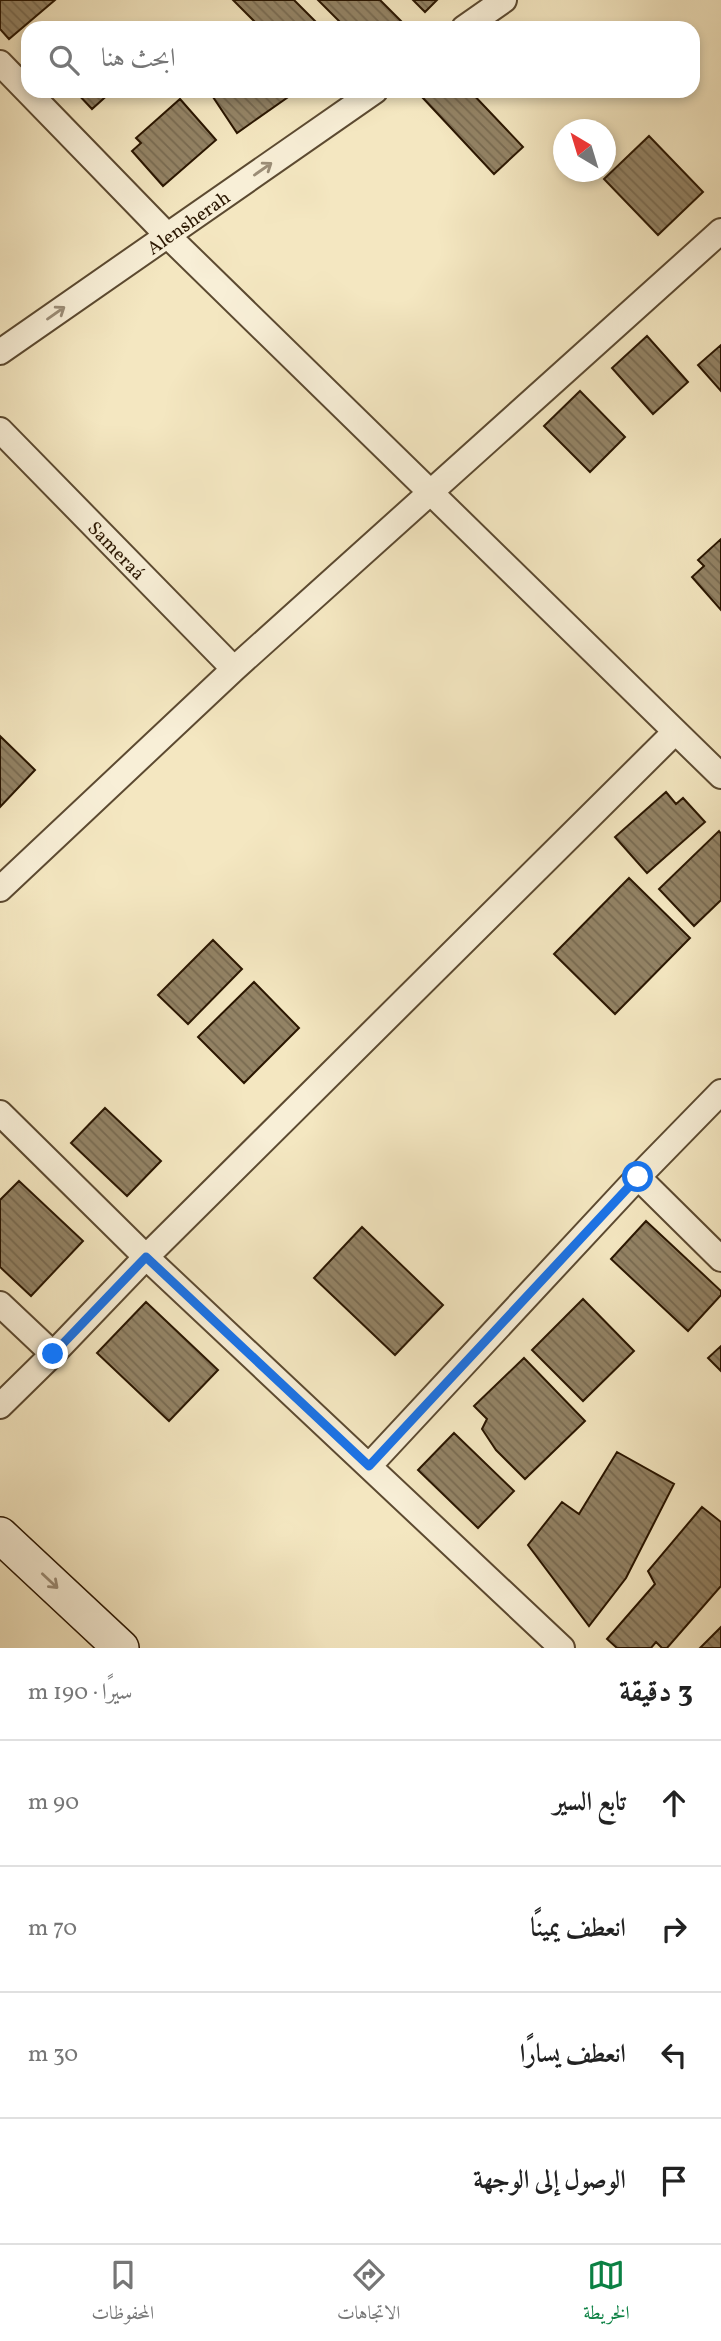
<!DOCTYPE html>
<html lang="ar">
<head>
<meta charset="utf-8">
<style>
  body { margin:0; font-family:Vollkorn,Amiri,serif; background:#f6f6f6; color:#222; direction:rtl }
  .compass { position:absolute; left:553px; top:119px; width:63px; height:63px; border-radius:50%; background:#fff; box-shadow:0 4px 10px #0003; rotate:322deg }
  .stop { position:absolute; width:21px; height:21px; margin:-16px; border:5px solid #1a73e8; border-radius:50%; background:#fff }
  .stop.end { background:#1a73e8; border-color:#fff; box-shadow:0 2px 7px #0008 }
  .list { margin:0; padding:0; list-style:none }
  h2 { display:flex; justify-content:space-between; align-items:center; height:91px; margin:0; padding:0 28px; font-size:30px }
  h2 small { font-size:23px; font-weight:400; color:#767676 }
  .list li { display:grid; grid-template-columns:46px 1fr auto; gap:21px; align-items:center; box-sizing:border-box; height:126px; padding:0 28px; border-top:2px solid #e0e0e0 }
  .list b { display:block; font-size:26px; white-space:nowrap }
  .list em { font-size:23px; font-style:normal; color:#767676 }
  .icon { flex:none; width:38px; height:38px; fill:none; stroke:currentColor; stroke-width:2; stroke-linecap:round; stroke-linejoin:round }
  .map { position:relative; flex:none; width:721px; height:1648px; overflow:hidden; direction:ltr }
  .search { position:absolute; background:#fff; box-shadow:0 4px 10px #0003; left:21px; right:21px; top:21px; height:77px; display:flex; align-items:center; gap:18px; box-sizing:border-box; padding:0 24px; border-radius:21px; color:#767676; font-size:26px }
  .sheet { height:595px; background:#fff }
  nav { display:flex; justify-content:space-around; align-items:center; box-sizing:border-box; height:98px; border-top:2px solid #e0e0e0; background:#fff; font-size:19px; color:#767676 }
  nav a { display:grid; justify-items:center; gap:4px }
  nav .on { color:#0b8043 }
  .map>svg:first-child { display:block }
  .building { fill:url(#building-back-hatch); stroke:#2a1601; stroke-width:2 }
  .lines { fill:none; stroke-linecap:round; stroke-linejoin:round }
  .minor-casing { stroke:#5c4a31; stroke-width:28 }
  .secondary-casing { stroke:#2a1601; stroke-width:38 }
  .minor { stroke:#f8efd7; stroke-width:24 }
  .secondary { stroke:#f8efd7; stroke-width:35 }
  .oneway { stroke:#9b8d77 }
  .route { stroke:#1a73e8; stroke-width:9 }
  .labels { text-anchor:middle; stroke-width:7; stroke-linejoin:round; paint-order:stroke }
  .street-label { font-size:19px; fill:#2a1601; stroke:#f8efd7 }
</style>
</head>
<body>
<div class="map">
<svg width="721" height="1648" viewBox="0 0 721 1648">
  <defs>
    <pattern id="building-back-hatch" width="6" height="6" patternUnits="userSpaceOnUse" patternTransform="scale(1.75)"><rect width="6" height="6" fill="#938365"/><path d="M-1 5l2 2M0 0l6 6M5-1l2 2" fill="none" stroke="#786a51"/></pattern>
  </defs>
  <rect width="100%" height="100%" fill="#f4e7c1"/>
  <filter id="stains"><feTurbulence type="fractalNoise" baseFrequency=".00286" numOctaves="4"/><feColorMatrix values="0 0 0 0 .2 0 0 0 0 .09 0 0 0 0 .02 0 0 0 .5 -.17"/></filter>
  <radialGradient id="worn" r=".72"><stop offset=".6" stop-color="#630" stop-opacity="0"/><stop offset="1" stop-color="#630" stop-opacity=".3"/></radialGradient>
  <path class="building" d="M0,0H55L9,39L0,29Z
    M233,0H294L322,28H261Z
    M318,0H380L401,21L394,28H346Z
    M413,0H437L425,12Z
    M75,91H112L92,109Z
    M209,91H288L291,95L237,133Z
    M429,91H470L523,147L494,174L422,97Z
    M180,99L216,140L163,186L132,151L141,143L136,138Z
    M649,136L703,192L658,235L604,179Z
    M647,336L688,382L653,414L612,368Z
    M721,345V391L698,365Z
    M580,391L625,437L590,472L544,426Z
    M721,539V610L692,577L704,566L698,560Z
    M0,736L35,770L0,807Z
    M666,792L676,804L683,798L705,822L647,873L615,837Z
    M719,831L721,834V900L694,926L659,889Z
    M629,878L690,938L615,1014L554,954Z
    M213,940L242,969L188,1024L158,995Z
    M254,982L299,1028L244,1083L198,1037Z
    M105,1108L161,1161L127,1196L71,1143Z
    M19,1181L83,1241L31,1296L0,1267V1200Z
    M646,1221L721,1291V1295L688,1331L611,1259Z
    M362,1227L443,1305L395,1355L314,1278Z
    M583,1299L634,1351L583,1401L532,1350Z
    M146,1302L218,1370L169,1421L97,1353Z
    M721,1346V1371L708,1358Z
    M524,1358L585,1421L525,1479L496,1450L482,1429L487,1419L474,1406Z
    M454,1433L514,1491L478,1528L418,1470Z
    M617,1452L674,1484L626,1578L589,1626L528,1545L562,1502L579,1514Z
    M702,1507L721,1522V1586L667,1648H662L656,1642L651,1648H617L607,1639L655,1584L648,1571Z
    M721,1627V1648H700Z"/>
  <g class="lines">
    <defs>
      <path id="minor" d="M464,28L504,0
        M0,63L168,236L721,776
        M0,352L375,91
        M0,430L234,669
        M0,889L234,669L721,231
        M0,1113L146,1257L562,1648
        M638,1177L721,1259
        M0,1304L53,1354
        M0,1406L53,1354L146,1257L675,732
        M369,1466L638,1177L721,1092"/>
      <path id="secondary" d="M0,1535L121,1648"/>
    </defs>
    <use href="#minor" class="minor-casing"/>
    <use href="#secondary" class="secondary-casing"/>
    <use href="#minor" class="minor"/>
    <use href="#secondary" class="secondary"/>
  </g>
  <defs><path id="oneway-shaft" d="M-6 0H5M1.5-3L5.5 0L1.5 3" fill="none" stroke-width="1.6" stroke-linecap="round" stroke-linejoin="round" transform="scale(1.75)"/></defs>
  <g class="oneway">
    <use href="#oneway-shaft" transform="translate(263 169) rotate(-35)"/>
    <use href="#oneway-shaft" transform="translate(56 313) rotate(-35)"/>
    <use href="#oneway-shaft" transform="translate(50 1581) rotate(43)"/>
  </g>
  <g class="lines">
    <path class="route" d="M53,1354L146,1257L369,1466L638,1177"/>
  </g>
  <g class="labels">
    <g class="street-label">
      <text transform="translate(188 222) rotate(-35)" y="7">Alensherah</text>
      <text transform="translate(117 550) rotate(46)" y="7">Sameraá</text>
    </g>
  </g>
  <rect width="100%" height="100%" filter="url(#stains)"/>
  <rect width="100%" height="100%" fill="url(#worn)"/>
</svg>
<svg class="compass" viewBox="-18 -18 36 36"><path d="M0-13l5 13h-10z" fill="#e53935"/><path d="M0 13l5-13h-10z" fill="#767676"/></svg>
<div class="stop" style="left:638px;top:1177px"></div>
<div class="stop end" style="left:53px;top:1354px"></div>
<div class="search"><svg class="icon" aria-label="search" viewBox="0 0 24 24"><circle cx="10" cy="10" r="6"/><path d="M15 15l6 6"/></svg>ابحث هنا</div>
</div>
<section class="sheet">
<h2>3 دقيقة<small>سيرًا · 190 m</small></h2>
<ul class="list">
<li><svg class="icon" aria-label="ahead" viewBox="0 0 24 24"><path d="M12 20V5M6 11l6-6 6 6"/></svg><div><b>تابع السير</b></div><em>90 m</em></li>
<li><svg class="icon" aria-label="right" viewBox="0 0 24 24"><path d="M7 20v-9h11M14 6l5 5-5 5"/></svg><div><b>انعطف يمينًا</b></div><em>70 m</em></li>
<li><svg class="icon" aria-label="left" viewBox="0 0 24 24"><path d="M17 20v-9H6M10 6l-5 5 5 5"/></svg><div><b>انعطف يسارًا</b></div><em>30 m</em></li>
<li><svg class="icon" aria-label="arrive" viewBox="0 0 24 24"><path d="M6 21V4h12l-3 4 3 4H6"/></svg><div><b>الوصول إلى الوجهة</b></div></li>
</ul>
</section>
<nav>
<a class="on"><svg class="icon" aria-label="map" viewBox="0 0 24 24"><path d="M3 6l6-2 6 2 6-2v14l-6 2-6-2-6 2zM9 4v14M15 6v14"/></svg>الخريطة</a>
<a><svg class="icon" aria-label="directions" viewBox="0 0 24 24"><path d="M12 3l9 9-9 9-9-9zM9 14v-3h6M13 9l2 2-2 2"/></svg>الاتجاهات</a>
<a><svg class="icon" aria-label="saved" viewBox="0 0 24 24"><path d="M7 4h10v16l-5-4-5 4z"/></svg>المحفوظات</a>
</nav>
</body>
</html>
